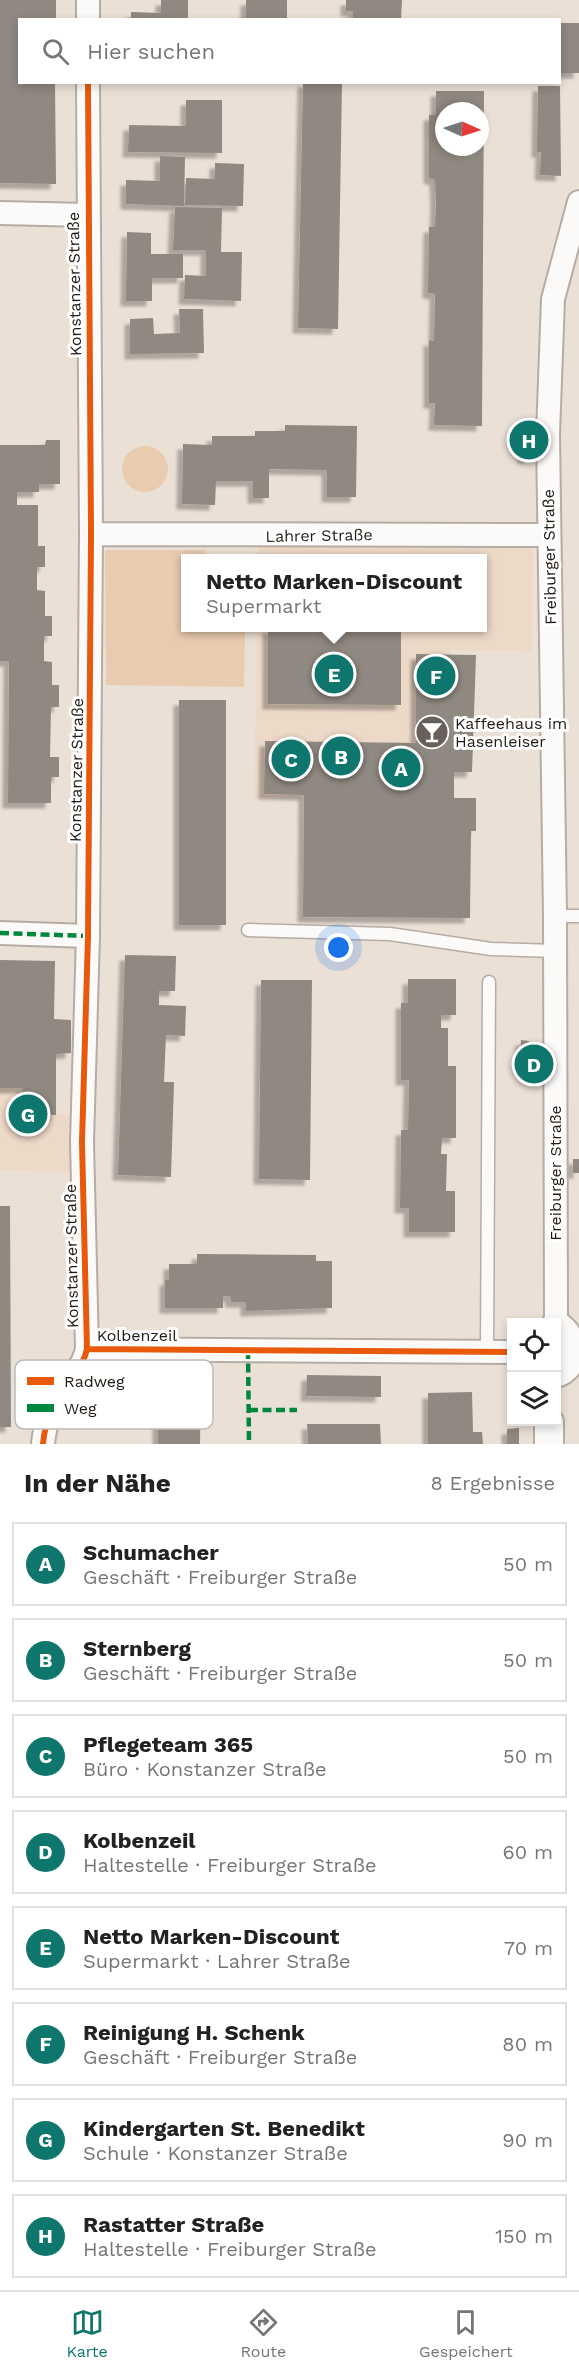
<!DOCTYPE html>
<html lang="de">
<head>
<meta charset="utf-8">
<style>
  body { margin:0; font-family:"Work Sans",sans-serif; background:#f2f2f2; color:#222 }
  .controls { position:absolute; right:18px; bottom:18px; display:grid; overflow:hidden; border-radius:0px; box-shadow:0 3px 9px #0003 }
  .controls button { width:54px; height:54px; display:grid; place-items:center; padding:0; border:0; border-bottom:2px solid #e0e0e0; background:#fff; color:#222; font:30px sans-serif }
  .compass { position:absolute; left:435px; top:102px; width:54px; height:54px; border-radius:50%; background:#fff; box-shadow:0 3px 9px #0003; rotate:93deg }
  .you { position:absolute; left:339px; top:948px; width:21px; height:21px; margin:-15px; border:4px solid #fff; border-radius:50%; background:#1a73e8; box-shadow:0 0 0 9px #1a73e833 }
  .badge { display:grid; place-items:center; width:39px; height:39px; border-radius:50%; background:#0f766e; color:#fff; font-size:20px; font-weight:700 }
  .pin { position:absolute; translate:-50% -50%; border:3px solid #fff; box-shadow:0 2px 6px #0006 }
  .popup { position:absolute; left:181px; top:554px; width:306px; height:78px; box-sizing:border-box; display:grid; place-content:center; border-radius:0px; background:#fff; filter:drop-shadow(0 2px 4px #0005); font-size:20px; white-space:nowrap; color:#767676 }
  .popup b { font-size:22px; color:#222 }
  .popup::after { content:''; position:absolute; left:50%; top:100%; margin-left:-12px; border:12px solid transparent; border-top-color:#fff }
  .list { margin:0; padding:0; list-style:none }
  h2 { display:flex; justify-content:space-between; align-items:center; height:78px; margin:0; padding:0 24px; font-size:26px }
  h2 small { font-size:20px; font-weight:400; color:#767676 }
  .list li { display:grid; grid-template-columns:39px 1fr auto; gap:18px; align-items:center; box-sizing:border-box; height:84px; margin:0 12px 12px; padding:0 12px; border:2px solid #e0e0e0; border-radius:0px }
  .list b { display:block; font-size:22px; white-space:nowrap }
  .list p { margin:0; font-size:20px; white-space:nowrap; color:#767676 }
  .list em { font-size:20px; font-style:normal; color:#767676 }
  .icon { flex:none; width:33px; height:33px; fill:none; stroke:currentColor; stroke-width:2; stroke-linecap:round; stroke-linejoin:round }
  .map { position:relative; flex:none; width:579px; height:1444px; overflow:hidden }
  .search { position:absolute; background:#fff; box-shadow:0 3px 9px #0003; left:18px; right:18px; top:18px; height:66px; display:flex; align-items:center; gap:15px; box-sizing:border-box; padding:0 21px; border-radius:0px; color:#767676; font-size:22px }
  .sheet { height:846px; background:#fff }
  nav { display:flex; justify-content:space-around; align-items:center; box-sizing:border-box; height:84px; border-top:2px solid #e0e0e0; background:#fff; font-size:16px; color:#767676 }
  nav a { display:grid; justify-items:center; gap:3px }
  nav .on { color:#0f766e }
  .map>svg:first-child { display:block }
  .built { fill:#edd9c8 }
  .green { fill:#e9cbb0 }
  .building { fill:#908981; fill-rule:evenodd; filter:url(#shadow) }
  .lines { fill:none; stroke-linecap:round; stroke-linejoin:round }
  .service-casing { stroke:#b5aca5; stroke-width:15 }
  .minor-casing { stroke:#b5aca5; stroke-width:26 }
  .tertiary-casing { stroke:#b5aca5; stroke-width:32 }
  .service { stroke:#fcfaf9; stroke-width:12 }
  .minor { stroke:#fcfaf9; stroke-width:22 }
  .tertiary { stroke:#fcfaf9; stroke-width:28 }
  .quiet { stroke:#00873e; stroke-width:4.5; stroke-dasharray:9 4.5; stroke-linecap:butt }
  .cycleway-casing { stroke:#fff; stroke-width:10 }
  .cycleway { stroke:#e8590c; stroke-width:6 }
  .labels { text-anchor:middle; stroke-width:6; stroke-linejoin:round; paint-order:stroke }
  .street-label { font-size:16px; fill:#221b15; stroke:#fff }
  .poi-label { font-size:16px; fill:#221b15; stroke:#fff; text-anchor:start }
  .key { fill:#fff; stroke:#bdbbb9; stroke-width:1.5 }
  .key-label { font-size:16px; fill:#221b15 }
</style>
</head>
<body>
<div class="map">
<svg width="579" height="1444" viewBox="0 0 579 1444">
  <defs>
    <filter id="shadow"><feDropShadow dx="-5.5" dy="5.5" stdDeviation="1.5" flood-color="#0004"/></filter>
  </defs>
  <rect width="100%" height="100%" fill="#ebe0d6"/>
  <path class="built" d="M258,540L533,541L532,651L450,650L447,802L254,798L257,628H482V558H258Z
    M0,1057H56V1114H74V1172L0,1170Z"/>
  <path class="green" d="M122 469a23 23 0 1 1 46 0a23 23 0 1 1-46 0Z
    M105,550H205V558H186V628H245L244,687L106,685Z"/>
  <path class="building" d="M0,0H56V20H20V82H55L56,184L0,183Z
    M161,0H188V20H131V12L161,13Z
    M246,0H287V20H246Z
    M346,0H402L401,20H353V11H346Z
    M560,23H579V73H560Z
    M303,82H342L338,329L298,328Z
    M538,86H560L561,176L540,175L541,152H537Z
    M436,91H484L482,426L434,425L435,403H429V340L434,341L435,294L428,293L429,227H435L436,204L435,180L429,178V115H436ZM444,111H480V147H444Z
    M186,100H222V153L128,152L129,125L186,126Z
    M160,156L185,157L184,206L126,204V180L160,181Z
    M215,163L244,164L243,206L185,205L186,178L215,179Z
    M175,207L222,208L221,252H242L241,301L184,299L185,275L206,276V250H173Z
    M127,232L151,233V254H183V278H152V301H126Z
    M179,309H203L204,353L130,354V319L153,318L154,334L180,333Z
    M285,425L357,426L356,497H327V470L269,469V498H253V481H216L215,505L182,504L183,444L212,445V436H255V431H285Z
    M46,440H60V484H39V492H17V505H38V546H45V567H37V590L45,591V616H52V636H44V661L52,662V685H59V707H51L50,757H59V777H51V803H8L9,661H0V445H45Z
    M524,445H531L530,458H523Z
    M268,628H401V705L268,704Z
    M416,654L476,655L472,772H454V798H476V831H471L470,918L303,917L304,795L264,794L265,741L416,743Z
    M179,700H226V925H179Z
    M125,955L176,956L175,991H159V1005L186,1006L185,1036L166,1035L164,1082H174L171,1177L118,1175Z
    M0,960L55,961L54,1019L71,1020V1053L56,1054V1115L23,1114V1088H0Z
    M408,979H456V1015H441V1028H448V1066H456V1138H442L441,1154H447L446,1191H455V1232H409V1208H400L401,1130H408L409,1080H401V1003H408Z
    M261,980H312L310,1180L259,1179Z
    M521,1040L529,1041L528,1059L520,1058Z
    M573,1159H579V1173H573Z
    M0,1206H10L11,1427H0Z
    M197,1254L316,1255V1261H332V1308L246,1311V1302H231L230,1296H223V1308H165V1280H169V1264H197Z
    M307,1375L381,1376V1397L306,1396Z
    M158,1385H201L200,1444H158Z
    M472,1392L473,1432H482L483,1444H428V1393Z
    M307,1424H380L381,1444H308Z
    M519,1428V1444H507V1429Z"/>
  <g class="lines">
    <defs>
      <path id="service" d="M555,916H579
        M248,930L390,934L491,949L555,951
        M487,1351L489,982"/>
      <path id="minor" d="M88,20V0
        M0,213L87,215
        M91,534L548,535
        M0,933L88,936
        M556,1322L555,916L548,434L553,299L579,202
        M87,1349L512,1352
        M43,1444C45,1418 56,1397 72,1377C80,1366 84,1362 87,1349L82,1142L88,936L91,534L88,82"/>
      <path id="tertiary" d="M556,1325C575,1336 579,1365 556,1373
        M549,1422V1444"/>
    </defs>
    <use href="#service" class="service-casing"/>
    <use href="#minor" class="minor-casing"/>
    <use href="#tertiary" class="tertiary-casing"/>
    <use href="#service" class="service"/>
    <use href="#minor" class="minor"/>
    <use href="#tertiary" class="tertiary"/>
    <path class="quiet" d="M0,933L88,936
      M248,1350L249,1444
      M249,1410H297"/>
    <defs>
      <path id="cycleway" d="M87,1349L512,1352
        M43,1444C45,1418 56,1397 72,1377C80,1366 84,1362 87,1349L82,1142L88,936L91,534L88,82"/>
    </defs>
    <use href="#cycleway" class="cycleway-casing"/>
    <use href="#cycleway" class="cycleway"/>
  </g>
  <defs>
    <symbol id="bar-disc" viewBox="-11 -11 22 22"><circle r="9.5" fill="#686059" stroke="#fff"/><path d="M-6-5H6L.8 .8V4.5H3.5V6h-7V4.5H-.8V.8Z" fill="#fff"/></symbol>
  </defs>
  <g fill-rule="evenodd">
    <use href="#bar-disc" x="413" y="713" width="38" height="38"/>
  </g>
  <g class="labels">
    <g class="street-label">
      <text transform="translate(74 284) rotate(-91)" y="6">Konstanzer Straße</text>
      <text transform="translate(319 535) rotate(-1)" y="6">Lahrer Straße</text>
      <text transform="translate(549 557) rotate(-91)" y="6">Freiburger Straße</text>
      <text transform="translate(76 770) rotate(-89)" y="6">Konstanzer Straße</text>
      <text transform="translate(555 1173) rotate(-90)" y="6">Freiburger Straße</text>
      <text transform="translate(71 1256) rotate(-91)" y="6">Konstanzer Straße</text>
      <text x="137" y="1341">Kolbenzeil</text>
    </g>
    <g class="poi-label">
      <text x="455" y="729">Kaffeehaus im<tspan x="455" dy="18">Hasenleiser</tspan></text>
    </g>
  </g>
  <rect x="15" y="1360" width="198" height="69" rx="9" class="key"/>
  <rect x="27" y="1377" width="27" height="8" fill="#e8590c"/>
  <rect x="27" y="1404" width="27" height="8" fill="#00873e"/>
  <g class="key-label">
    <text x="64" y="1387">Radweg</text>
    <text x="64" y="1414">Weg</text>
  </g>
</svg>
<div class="controls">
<button><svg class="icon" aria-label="locate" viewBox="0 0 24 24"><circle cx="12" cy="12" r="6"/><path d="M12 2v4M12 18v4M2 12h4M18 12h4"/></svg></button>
<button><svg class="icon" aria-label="layers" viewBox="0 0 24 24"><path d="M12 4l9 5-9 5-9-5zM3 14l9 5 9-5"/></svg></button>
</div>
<svg class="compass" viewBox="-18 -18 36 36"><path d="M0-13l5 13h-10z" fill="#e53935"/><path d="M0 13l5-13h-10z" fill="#767676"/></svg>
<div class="you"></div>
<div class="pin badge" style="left:401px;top:768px">A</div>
<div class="pin badge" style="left:341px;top:756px">B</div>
<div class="pin badge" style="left:291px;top:759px">C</div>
<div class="pin badge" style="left:534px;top:1064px">D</div>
<div class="pin badge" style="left:334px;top:674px">E</div>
<div class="popup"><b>Netto Marken-Discount</b>Supermarkt</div>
<div class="pin badge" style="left:436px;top:676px">F</div>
<div class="pin badge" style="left:28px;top:1114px">G</div>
<div class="pin badge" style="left:529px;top:440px">H</div>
<div class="search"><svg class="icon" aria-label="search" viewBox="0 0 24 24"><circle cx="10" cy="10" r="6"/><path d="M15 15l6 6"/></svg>Hier suchen</div>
</div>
<section class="sheet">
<h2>In der Nähe<small>8 Ergebnisse</small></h2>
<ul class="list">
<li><span class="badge">A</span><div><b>Schumacher</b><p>Geschäft · Freiburger Straße</p></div><em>50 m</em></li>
<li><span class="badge">B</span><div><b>Sternberg</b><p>Geschäft · Freiburger Straße</p></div><em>50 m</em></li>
<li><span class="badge">C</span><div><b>Pflegeteam 365</b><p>Büro · Konstanzer Straße</p></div><em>50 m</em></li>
<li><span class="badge">D</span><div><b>Kolbenzeil</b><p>Haltestelle · Freiburger Straße</p></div><em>60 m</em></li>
<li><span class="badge">E</span><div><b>Netto Marken-Discount</b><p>Supermarkt · Lahrer Straße</p></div><em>70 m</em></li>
<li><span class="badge">F</span><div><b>Reinigung H. Schenk</b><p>Geschäft · Freiburger Straße</p></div><em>80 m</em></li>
<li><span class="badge">G</span><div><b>Kindergarten St. Benedikt</b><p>Schule · Konstanzer Straße</p></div><em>90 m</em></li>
<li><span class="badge">H</span><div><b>Rastatter Straße</b><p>Haltestelle · Freiburger Straße</p></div><em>150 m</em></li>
</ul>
</section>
<nav>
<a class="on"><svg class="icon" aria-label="map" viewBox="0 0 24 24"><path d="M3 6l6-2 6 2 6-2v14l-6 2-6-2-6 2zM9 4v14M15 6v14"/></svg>Karte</a>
<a><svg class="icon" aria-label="directions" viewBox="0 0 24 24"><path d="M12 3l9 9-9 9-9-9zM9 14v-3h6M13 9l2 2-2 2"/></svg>Route</a>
<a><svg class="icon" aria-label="saved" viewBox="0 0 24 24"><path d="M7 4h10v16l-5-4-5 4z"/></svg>Gespeichert</a>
</nav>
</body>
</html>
